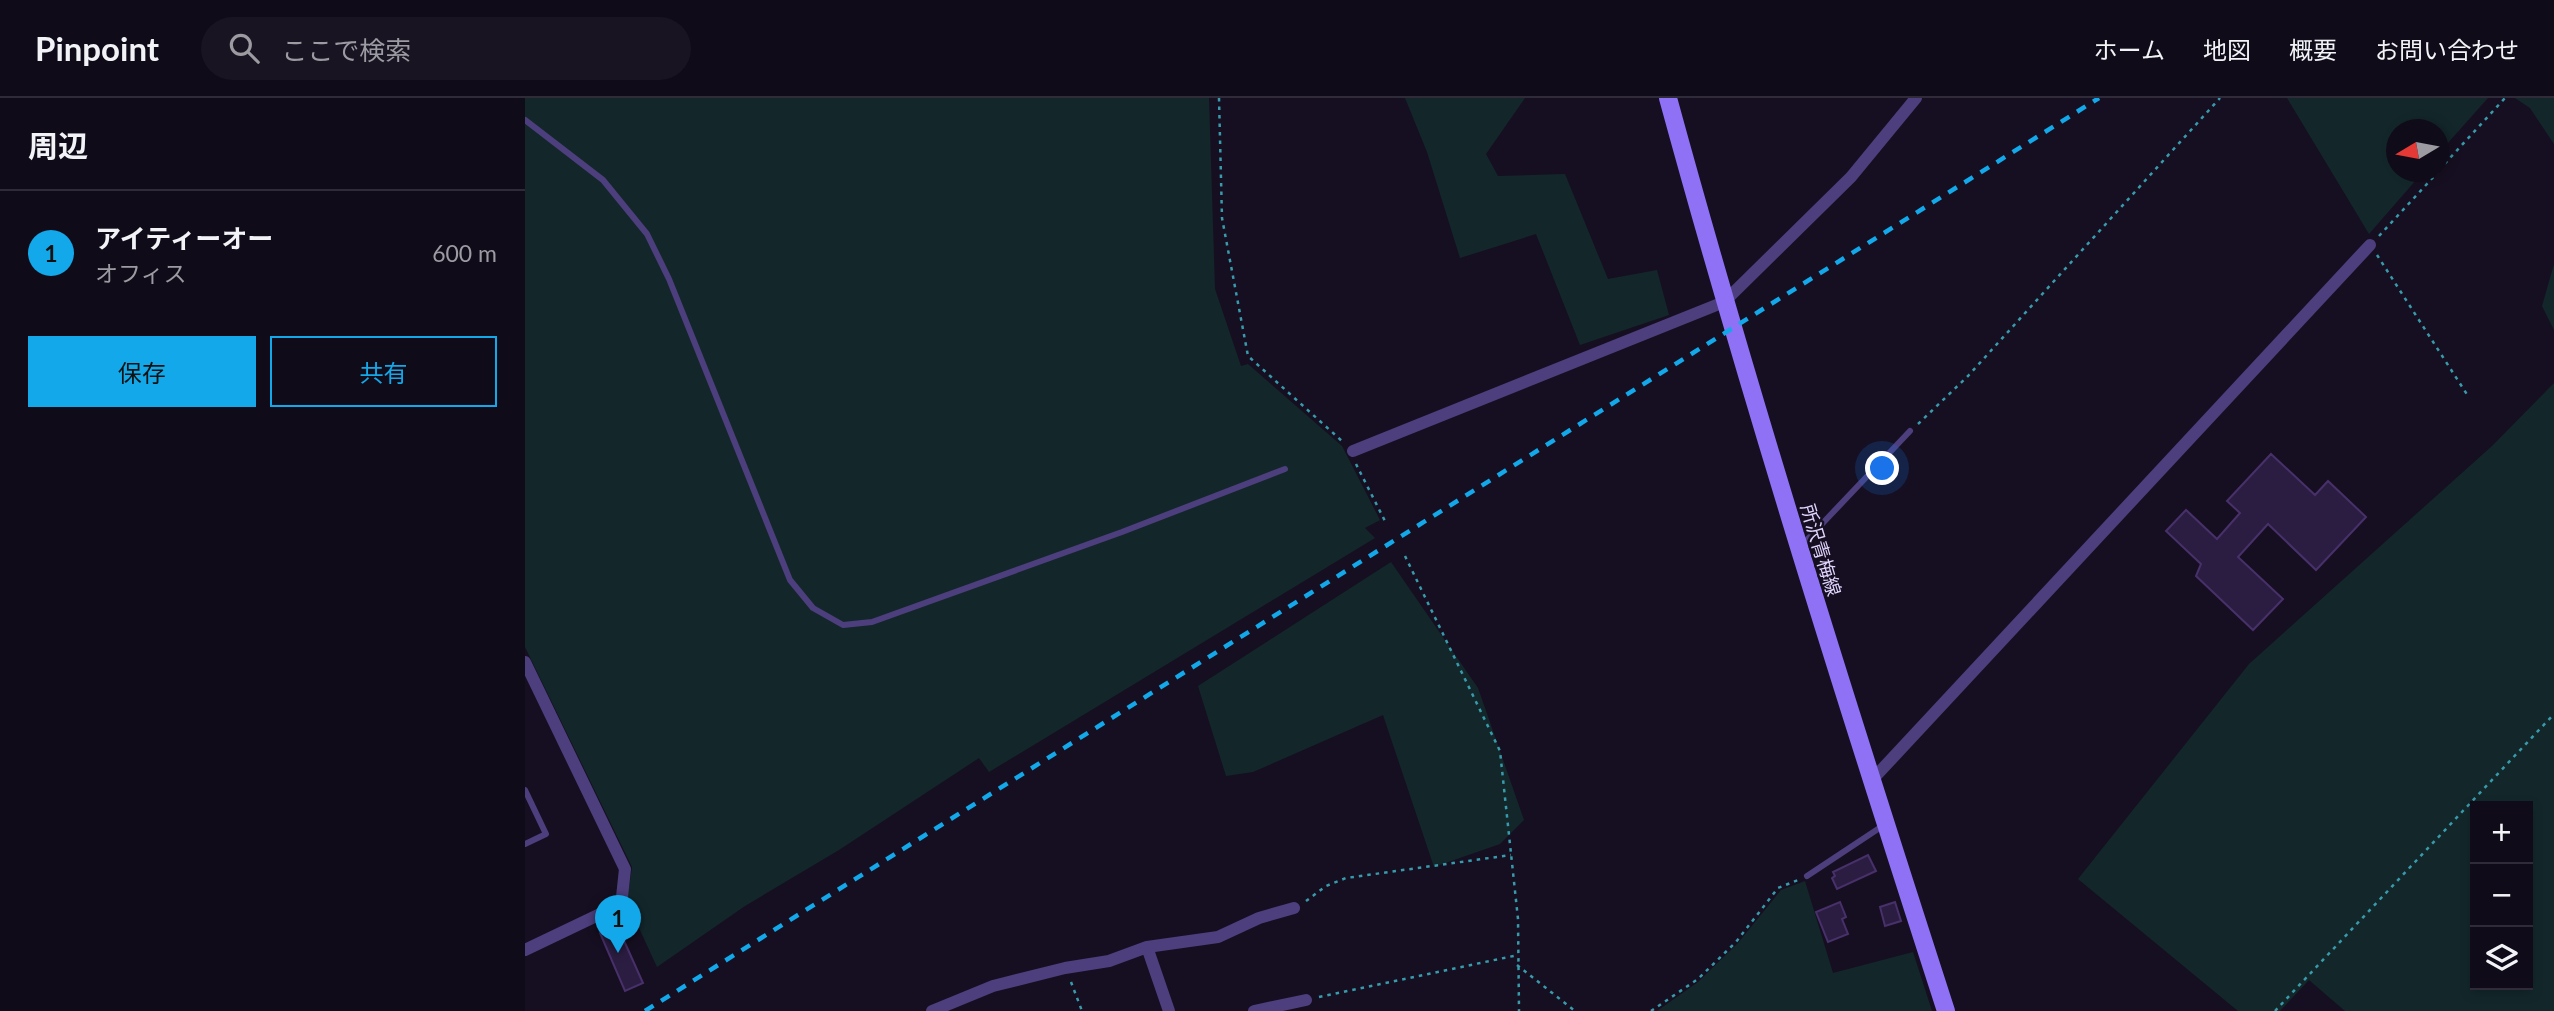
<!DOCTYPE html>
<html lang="ja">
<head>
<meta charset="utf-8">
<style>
  body { margin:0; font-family:Lato,"Noto Sans JP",sans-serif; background:#191422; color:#f1f3f6 }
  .controls { position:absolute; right:21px; bottom:21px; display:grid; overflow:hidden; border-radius:0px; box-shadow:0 4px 10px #0003 }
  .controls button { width:63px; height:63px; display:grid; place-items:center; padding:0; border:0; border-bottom:2px solid #302b38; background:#100b19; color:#f1f3f6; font:35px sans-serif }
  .compass { position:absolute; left:1861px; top:21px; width:63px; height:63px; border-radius:50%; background:#100b19; box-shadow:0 4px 10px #0003; rotate:260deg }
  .you { position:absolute; left:1358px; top:371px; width:24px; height:24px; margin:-18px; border:5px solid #fff; border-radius:50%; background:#1a73e8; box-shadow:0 0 0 10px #1a73e833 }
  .badge { display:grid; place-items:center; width:46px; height:46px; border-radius:50%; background:#12a8e9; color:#111; font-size:23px; font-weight:700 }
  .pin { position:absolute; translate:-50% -58px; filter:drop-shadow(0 2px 4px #0008) }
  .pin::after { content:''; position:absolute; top:37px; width:24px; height:21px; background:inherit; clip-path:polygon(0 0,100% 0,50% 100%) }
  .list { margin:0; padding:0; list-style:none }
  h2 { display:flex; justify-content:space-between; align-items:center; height:91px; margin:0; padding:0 28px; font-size:30px }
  h2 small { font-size:23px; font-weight:400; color:#9c9ba2 }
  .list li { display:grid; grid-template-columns:46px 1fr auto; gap:21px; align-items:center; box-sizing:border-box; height:126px; padding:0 28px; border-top:2px solid #302b38 }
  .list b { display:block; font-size:26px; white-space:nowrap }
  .list p { margin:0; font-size:23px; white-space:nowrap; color:#9c9ba2 }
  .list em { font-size:23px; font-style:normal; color:#9c9ba2 }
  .actions { display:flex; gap:14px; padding:21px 28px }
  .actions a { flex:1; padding:16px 0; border:2px solid #12a8e9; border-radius:0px; text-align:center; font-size:24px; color:#12a8e9 }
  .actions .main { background:#12a8e9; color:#111 }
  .icon { flex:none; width:38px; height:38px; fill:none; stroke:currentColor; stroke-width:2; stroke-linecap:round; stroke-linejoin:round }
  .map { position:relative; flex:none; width:2029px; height:913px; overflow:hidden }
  header { display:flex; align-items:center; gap:42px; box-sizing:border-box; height:98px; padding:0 35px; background:#100b19; border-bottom:2px solid #302b38 }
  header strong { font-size:33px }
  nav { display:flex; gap:38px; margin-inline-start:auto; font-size:24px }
  .search { width:490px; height:63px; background:#191422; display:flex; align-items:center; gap:18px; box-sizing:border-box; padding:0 24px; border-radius:38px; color:#9c9ba2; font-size:26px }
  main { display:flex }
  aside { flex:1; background:#100b19 }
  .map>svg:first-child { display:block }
  .green { fill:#13272b; fill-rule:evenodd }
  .building { fill:#2b1d41; stroke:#48306b; stroke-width:2 }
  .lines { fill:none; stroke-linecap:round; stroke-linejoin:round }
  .path { stroke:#379bab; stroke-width:2.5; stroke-dasharray:3.5 5; stroke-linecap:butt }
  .lane { stroke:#4d3e7d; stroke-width:6 }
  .street { stroke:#4d3e7d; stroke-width:12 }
  .secondary { stroke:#8e71f4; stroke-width:18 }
  .rail { stroke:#12a8e9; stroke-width:4.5; stroke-dasharray:10 9; stroke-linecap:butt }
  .labels { text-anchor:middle; stroke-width:5; stroke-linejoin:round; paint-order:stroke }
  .street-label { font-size:19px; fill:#dfd3fc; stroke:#160f21 }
</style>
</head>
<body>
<header>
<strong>Pinpoint</strong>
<div class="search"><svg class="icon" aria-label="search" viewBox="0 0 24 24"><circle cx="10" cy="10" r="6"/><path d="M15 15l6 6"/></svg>ここで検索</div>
<nav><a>ホーム</a><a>地図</a><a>概要</a><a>お問い合わせ</a></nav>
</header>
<main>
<aside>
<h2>周辺<small></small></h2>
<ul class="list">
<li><span class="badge">1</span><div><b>アイティーオー</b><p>オフィス</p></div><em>600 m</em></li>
</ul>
<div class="actions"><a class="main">保存</a><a>共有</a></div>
</aside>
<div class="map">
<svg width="2029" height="913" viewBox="0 0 2029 913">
  <rect width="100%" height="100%" fill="#160f21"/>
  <path class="green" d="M0,0H684L690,191L716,268L723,266L817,348L855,422L840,430L850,440L464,674L454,660L314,752L220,808L132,869L102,804L107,769L0,549Z
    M880,0H1000L961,56L973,78L1040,76L1083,181L1132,172L1144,217L1055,247L1011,136L935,160L902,54Z
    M1762,0H1963L1914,55L1913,32H1871V74H1898L1844,136Z
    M1990,0H2029V46L2005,10Z
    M2029,166V232L2017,208Z
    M2029,285V913H1820L1784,882L1755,913H1713L1553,781L1724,566L1967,348ZM1950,708H2003V887H1950Z
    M866,464L953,590L999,722L975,746L909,769L858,617L728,674L701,678L673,588Z
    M1280,783L1308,875L1388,854L1407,913H1132L1173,884L1213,845L1256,792Z"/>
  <path class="building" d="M1746,356L1790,397L1803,383L1841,419L1791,472L1743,426L1713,459L1758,501L1728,532L1671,478L1676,466L1641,433L1661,412L1692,441L1715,415L1702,403Z
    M1343,757L1351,773L1312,791L1307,780L1310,778L1308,774Z
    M1315,804L1321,819L1317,821L1323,836L1303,844L1291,814Z
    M1370,804L1376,823L1360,828L1355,809Z
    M92,827L118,885L100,893L75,835Z"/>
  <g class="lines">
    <path class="path" d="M694,0L697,120L723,258L818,344
      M1914,72L1980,0
      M1854,138L1913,74
      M1852,157L1943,298
      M1393,326L1443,278L1695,0
      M831,366L861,425
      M880,458L975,653L993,821L994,913
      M781,803L801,788L821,780L986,757
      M992,867L1050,913
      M546,884L557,913
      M794,899L993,857
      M1126,913L1173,881L1211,844L1253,790L1273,782
      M1750,913L2029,616"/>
    <path class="lane" d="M0,22L78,82L122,136L144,181L265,482L288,510L318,527L347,524L597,434L760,371
      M1277,447L1385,333
      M0,692L21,736L0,746
      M1282,778L1359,727"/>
    <path class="street" d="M828,353L1199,204L1326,79L1391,0
      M0,564L100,771L97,799L92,808L0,852
      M1347,682L1845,147
      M622,849L644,913
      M407,913L468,888L540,870L584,863L622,849L693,839L734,820L769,810
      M729,913L781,902"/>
    <path class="secondary" d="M1143,0C1227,307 1323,610 1421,913"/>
    <path class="rail" d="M120,913L1574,0"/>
  </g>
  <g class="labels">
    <g class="street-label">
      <text transform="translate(1296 452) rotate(73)" y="7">所沢青梅線</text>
    </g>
  </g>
</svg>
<div class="controls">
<button>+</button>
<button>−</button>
<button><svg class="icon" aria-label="layers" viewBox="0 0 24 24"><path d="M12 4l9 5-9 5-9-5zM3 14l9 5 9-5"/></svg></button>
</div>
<svg class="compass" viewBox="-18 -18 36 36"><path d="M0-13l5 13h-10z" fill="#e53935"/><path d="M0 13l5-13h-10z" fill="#9c9ba2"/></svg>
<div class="you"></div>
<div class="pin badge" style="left:93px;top:855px">1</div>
</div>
</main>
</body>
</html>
